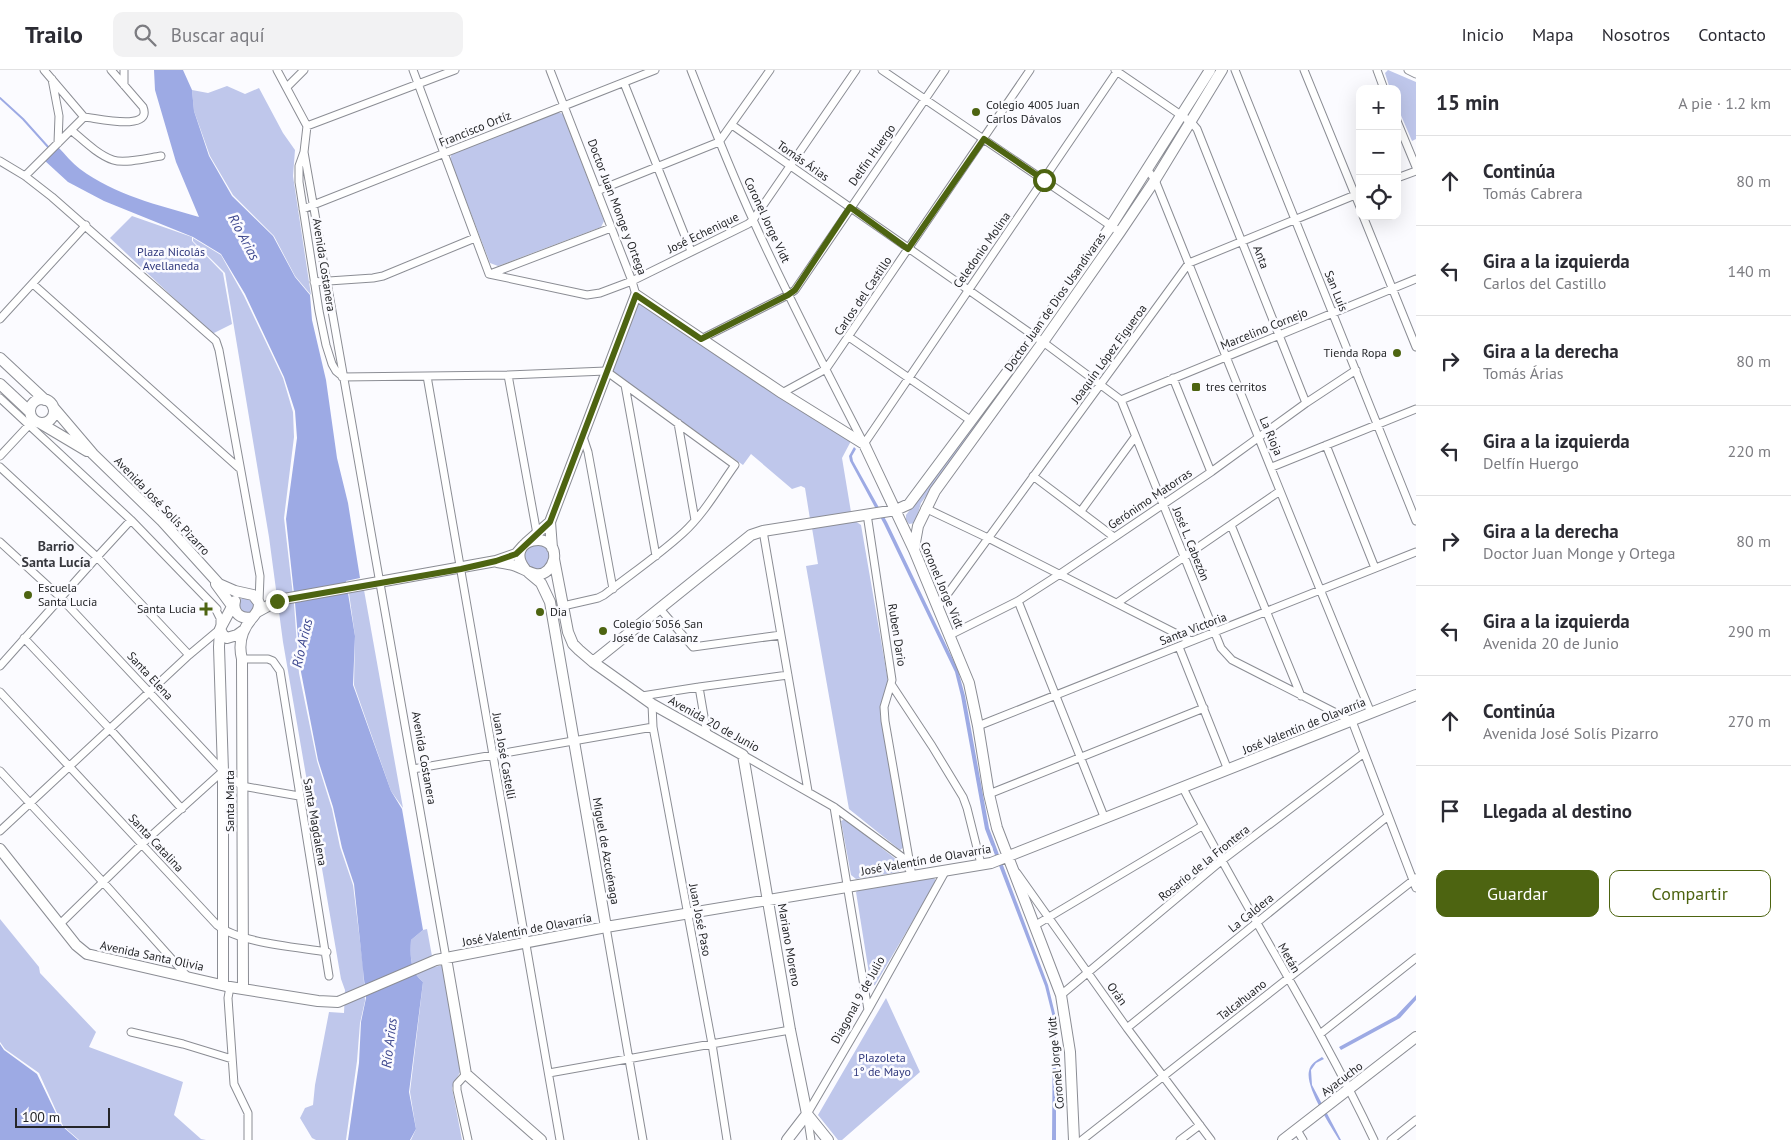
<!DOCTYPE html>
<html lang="es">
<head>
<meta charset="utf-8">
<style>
  body { margin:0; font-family:"PT Sans",sans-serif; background:#f2f2f3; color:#2b2b33 }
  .controls { position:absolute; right:15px; top:15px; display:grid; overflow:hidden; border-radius:10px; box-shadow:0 5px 20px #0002 }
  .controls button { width:45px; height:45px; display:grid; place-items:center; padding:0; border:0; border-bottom:1px solid #e1e1e2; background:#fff; color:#2b2b33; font:25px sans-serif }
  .scale { position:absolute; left:15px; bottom:12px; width:95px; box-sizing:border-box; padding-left:5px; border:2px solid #252629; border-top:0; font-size:14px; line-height:18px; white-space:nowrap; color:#252629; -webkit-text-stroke:4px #fbfbff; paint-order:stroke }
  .stop { position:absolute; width:15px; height:15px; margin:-11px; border:4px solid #4d6411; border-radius:50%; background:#fff }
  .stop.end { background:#4d6411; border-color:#fff; box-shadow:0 1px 5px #0008 }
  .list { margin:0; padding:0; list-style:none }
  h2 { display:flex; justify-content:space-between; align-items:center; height:65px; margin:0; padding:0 20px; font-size:21px }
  h2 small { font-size:16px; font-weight:400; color:#7c7c81 }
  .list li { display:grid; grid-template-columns:32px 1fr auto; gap:15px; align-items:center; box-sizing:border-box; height:90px; padding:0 20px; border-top:1px solid #e1e1e2 }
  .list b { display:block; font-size:19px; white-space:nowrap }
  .list p { margin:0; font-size:16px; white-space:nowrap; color:#7c7c81 }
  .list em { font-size:16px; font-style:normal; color:#7c7c81 }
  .actions { display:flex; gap:10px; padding:15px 20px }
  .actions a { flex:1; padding:11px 0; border:1px solid #4d6411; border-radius:10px; text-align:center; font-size:18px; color:#4d6411 }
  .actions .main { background:#4d6411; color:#fff }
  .icon { flex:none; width:28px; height:28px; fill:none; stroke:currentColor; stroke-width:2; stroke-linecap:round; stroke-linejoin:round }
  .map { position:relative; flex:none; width:1416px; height:1070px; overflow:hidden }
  header { display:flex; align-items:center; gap:30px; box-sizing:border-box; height:70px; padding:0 25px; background:#fff; border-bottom:1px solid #e1e1e2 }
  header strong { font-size:24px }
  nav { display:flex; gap:28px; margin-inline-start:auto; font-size:18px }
  .search { width:350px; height:45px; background:#f2f2f3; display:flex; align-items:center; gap:12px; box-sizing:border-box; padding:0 18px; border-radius:10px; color:#7c7c81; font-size:19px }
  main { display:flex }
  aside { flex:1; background:#fff }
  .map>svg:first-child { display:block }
  .green { fill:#bfc7eb }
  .water { fill:#9daae4 }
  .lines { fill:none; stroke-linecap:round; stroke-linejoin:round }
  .stream { stroke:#9daae4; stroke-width:2 }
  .street-casing { stroke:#8b8d94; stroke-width:9 }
  .secondary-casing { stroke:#8b8d94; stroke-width:12 }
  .street { stroke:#fff; stroke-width:7 }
  .secondary { stroke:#fff; stroke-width:10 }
  .route { stroke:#4d6411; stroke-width:6 }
  .poi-dot { fill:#4d6411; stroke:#fbfbff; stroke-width:2 }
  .labels { text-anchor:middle; stroke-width:5; stroke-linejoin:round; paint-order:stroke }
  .poi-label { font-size:12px; fill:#252629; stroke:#fbfbff; text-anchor:start }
  .street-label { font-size:12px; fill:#252629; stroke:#fbfbff }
  .park-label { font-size:12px; fill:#31397d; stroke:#fbfbff }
  .water-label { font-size:14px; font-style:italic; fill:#3f498f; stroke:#fbfbff }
  .neighbourhood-label { font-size:14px; font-weight:bold; fill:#37383e; stroke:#fbfbff }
</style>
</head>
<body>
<header>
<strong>Trailo</strong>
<div class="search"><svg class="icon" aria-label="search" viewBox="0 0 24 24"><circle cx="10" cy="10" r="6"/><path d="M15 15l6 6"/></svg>Buscar aquí</div>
<nav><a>Inicio</a><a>Mapa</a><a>Nosotros</a><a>Contacto</a></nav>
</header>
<main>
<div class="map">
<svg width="1416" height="1070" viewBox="0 0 1416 1070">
  <rect width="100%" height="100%" fill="#fbfbff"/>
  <path class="green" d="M1388,0L1416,12V69L1412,71L1397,36V19H1390L1385,3Z
    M227,16L245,24L259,18L283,63L295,80L293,106L311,225L295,206L274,166L233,125L210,86L194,41L192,20L208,23Z
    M558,42L563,44L604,151L601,157L498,196L490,193L450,89L452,83Z
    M132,146L192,167V171L223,203L232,254L212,264L110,168Z
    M193,168L221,185L244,226L283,308L293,342L294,367L284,448L294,534L299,603L317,691L332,739L340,777L353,815L363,895L365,931L360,953L357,991L346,1070H316L312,1068L300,1048L305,1038L313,1035L315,1015L329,942L344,943L345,920L341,909L283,572L269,467L225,203L193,171Z
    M641,233L851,371L842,388L851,442L810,449L805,418L801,416L792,419L751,384L743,395L615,304L612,297L636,235Z
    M1036,272H1037L921,433L915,453L909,454L906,450V445Z
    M855,451L861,455L888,611L880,643L904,777L900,780L849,739L806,496L818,494L812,458Z
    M534,473L548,478L552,490L540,502L524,494L525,481Z
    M364,520L403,738L391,721L354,615L355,566L349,523Z
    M247,526L255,531V541L246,545L239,540V531L242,528Z
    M845,749L902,794L903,797L898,802L856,809L851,805L841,751Z
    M932,807L935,809V813L875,915L871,916L856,822L859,820Z
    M0,849L39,897L40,903L96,962L89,977L183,1012L174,1045L201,1069L206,1070H79L63,1056L39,1003L5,979L0,972Z
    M427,859L434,897L443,895L460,1002L452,1018L462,1070H411L416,1059L410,1022L423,912C410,901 410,886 411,870L423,860Z
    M886,928L920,1002L842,1070H838L818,1045Z"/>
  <path class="water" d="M154,0H183L192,20L194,41L209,86L232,126L273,166L295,207L310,225L312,250L326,310L337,388L348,433L360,508L346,511L355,566L353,615L391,721L402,739L423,860L411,870C410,886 410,902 423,912L409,1022L416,1059L410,1070H348L359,993L361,952L366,928L354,814L342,778L333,737L318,690L301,602L295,533L286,449L297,368L295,341L284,307L245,224L221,184L193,167L104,131L68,112L44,90L58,77C65,84 72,93 80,99C115,125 158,135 199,147L176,92L155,20Z
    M854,377L856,379L852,386L853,391L887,452L958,600L965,626L989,758L1048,915L1056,948V1070H1052L1053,948L1045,916L985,759L961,626L955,602L884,454L850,391L849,386Z
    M1416,925V930L1400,948L1341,980L1339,977L1396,946Z
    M0,974L4,980L37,1004L62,1056L78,1070H0Z
    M1322,987L1324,989L1316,993L1311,1000L1312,1015L1341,1070H1339C1330,1055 1305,1017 1309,1001C1310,994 1317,990 1322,987Z"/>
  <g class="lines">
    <path class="stream" d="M0,28L23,49L49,78"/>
    <defs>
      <path id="street" d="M44,0L84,47C97,48 153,62 143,37L111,0
        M124,0V15
        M277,0L307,56L304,82L299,96V112L319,241L326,275L332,294L336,301L342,306
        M413,0L489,204
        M550,0L632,211L636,225
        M691,0C711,51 731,102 754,152C788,227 826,300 864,374L1118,0
        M882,0L1120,162
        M1115,0L1191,52L1197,59L1306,333
        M1235,0L1416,451
        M1304,0L1360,137
        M1377,0L1384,19
        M1408,0L1416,4
        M52,9L59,46L58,73
        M624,13L691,181
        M287,17L304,0
        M1397,51L1416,97
        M732,55L1043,272L1121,330L1221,578L1232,590L1352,651L1416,818
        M307,56L455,0
        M71,60C83,70 98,85 113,90C125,94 148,88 161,86
        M304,82L446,888
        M0,91L25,106L52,127L216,271L219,280L260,506L259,532
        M1147,99L1155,110C1227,288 1297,466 1371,643
        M25,106L84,47
        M1397,108L1416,101
        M597,121L719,72L770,0
        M303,139L655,0
        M1363,146L1416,277
        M489,204L587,225L600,223L632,211L748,154L753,150L856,0
        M490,204L611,158
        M314,212L373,208L383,206L475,168
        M33,214L239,398
        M0,249L86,155
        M849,267L970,350
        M701,269L788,225L795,220L945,0
        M508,305L537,464
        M427,306L560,1070
        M342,307L508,305L606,301L735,395C719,417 704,444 683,463C659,485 631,504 604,525L598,528L563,536
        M1173,308L1211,402
        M625,315L656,486
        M782,323L826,299L1030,0
        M0,328L131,450L217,539
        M1121,330L1416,209
        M678,353L695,450
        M583,367L588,382L613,519
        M1326,375L1375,498
        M0,386L29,355L33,353
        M0,397L97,487L189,585
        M1272,397L1416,339
        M1033,406L1114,467
        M925,438L988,468L1191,571
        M1081,441L1135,367
        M867,444L892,610L884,637L885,651L912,806
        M1231,455L1301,626
        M763,461L808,721
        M0,472L60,527L223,701L242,716L299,726
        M1018,531L1105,749
        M1117,533L1280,421
        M938,537L1189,193L1360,123
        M660,539L693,577L781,565
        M950,565L1018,531L1060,504L1211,402L1306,333L1356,300
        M24,568L109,658L182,739
        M1179,577L1228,700
        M242,589H268L273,591L280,601L329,906
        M0,596L97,487L131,450
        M891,614L932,676L963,727L967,738L981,794
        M699,617L707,664
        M0,622L217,855C239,873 297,877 327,882
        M642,626L699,617L788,605
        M652,634L653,657L712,974L727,1070
        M978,656L1416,482
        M743,685L834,737L902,787L910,801
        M413,699L653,657
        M0,701L103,812L187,906
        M1183,718C1244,837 1317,949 1374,1070
        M989,724L1204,638
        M834,737L868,940
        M0,761L189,585L220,559V548L214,536
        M1017,803L1127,958L1211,1070
        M60,854L142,774L223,701
        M1034,856L1202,756
        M606,857L643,1070
        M230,917L228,928L234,1014L248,1043V1070
        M1061,925L1221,791L1364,683
        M1127,958L1388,746
        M131,962L183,974L232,989
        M1320,964L1416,888
        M549,1003L790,960
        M466,1004L457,1014V1020L468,1070
        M1297,1060L1303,1070
        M811,1070L807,1044L868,940L946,800
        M1082,1070L1416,808
        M1180,1070L1200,1055
        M1391,1070L1416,1050"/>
      <path id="secondary" d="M0,288L45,330
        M0,314L30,342
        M30 341a12 12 0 1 1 24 0a12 12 0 1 1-24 0Z
        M53,337L93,384L162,451L219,514L235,521L253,525L259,533C259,540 257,542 253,547C242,559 238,574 242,589L243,919
        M40,353L87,381
        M550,452L552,478
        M526,473L550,452L636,225L782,323L864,374L914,480L969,613L978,656L989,724L997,758L1061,925L1070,982L1074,1070
        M914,478L918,456L935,421L1043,272L1120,162L1155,110L1222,0
        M554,489L568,562L573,574L579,580L593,592L652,634L743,685L790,960L807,1044L828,1070
        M497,492C504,493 510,494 516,496C527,500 538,510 548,500C551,497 553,493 554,489C558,457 502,469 525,499
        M529,503L541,513L550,532L606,857
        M216,514L235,540
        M235,531C232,543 241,550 253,547
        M257,542L277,531L284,529L496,491L516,484L523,476
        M220,559L223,565L227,568L237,565L244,560
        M593,592L751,465L763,461L896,440L909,434L1034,266L1111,156L1210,0
        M0,779L76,875L87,884L230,917L318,931L338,932L436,890L606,857L991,793L1416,625
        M446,888L466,1004L541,1070
        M223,915V701L219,577L220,559L235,531
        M787,1070L807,1044
        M1283,1070L1416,967"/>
    </defs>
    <use href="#street" class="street-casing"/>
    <use href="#secondary" class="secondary-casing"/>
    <use href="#street" class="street"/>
    <use href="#secondary" class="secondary"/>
  </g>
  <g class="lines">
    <path class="route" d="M277,531L461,499L496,491L516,484L550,452L636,225L701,269L788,225L795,220L850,137L908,179L984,69L1044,110"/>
  </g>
  <g class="poi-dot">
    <circle cx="976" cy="42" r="5"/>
    <circle cx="1397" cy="283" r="5"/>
    <rect x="1191" y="312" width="10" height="10" rx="2.5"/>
    <circle cx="28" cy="525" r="5"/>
    <path d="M203.5 531.5h5v5h5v5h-5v5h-5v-5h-5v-5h5z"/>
    <circle cx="540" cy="542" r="5"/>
    <circle cx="603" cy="561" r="5"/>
  </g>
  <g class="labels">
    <g class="poi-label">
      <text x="986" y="39">Colegio 4005 Juan<tspan x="986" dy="14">Carlos Dávalos</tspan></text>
      <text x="1387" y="287" text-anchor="end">Tienda Ropa</text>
      <text x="1206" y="321">tres cerritos</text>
      <text x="38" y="522">Escuela<tspan x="38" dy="14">Santa Lucia</tspan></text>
      <text x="196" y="543" text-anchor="end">Santa Lucia</text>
      <text x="550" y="546">Dia</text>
      <text x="613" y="558">Colegio 5056 San<tspan x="613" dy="14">José de Calasanz</tspan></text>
    </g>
    <g class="street-label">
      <text transform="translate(475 59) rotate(-22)" y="4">Francisco Ortíz</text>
      <text transform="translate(872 85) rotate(-55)" y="4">Delfín Huergo</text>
      <text transform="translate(803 91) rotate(35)" y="4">Tomás Árias</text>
      <text transform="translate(617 137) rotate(69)" y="4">Doctor Juan Monge y Ortega</text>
      <text transform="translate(767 150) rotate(65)" y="4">Coronel Jorge Vidt</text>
      <text transform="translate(703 163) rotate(-26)" y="4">José Echenique</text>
      <text transform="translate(982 180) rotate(-55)" y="4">Celedonio Molina</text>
      <text transform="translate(1261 187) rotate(69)" y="4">Anta</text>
      <text transform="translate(324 195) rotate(81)" y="4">Avenida Costanera</text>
      <text transform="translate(1336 221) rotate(68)" y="4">San Luis</text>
      <text transform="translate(863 226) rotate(-56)" y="4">Carlos del Castillo</text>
      <text transform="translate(1055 232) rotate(-55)" y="4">Doctor Juan de Dios Usandivaras</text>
      <text transform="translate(1264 259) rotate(-22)" y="4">Marcelino Cornejo</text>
      <text transform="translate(1109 284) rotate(-54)" y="4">Joaquín López Figueroa</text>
      <text transform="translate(1271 366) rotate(67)" y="4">La Rioja</text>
      <text transform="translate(1150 429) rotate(-34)" y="4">Gerónimo Matorras</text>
      <text transform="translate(162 436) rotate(46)" y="4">Avenida José Solís Pizarro</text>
      <text transform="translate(1191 474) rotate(68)" y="4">José L. Cabezón</text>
      <text transform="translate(942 515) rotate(67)" y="4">Coronel Jorge Vidt</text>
      <text transform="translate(1193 559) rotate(-21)" y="4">Santa Victoria</text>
      <text transform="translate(897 565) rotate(81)" y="4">Ruben Dario</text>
      <text transform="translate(150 606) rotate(47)" y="4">Santa Elena</text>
      <text transform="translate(714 654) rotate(29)" y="4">Avenida 20 de Junio</text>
      <text transform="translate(1304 656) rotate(-22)" y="4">José Valentín de Olavarría</text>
      <text transform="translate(504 686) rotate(80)" y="4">Juan José Castelli</text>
      <text transform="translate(424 688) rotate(80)" y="4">Avenida Costanera</text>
      <text transform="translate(230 731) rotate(-90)" y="4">Santa Marta</text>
      <text transform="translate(315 752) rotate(80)" y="4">Santa Magdalena</text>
      <text transform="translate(156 773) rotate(47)" y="4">Santa Catalina</text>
      <text transform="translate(606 781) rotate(80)" y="4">Miguel de Azcuénaga</text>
      <text transform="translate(926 790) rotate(-10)" y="4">José Valentín de Olavarría</text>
      <text transform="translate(1204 793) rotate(-39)" y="4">Rosario de la Frontera</text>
      <text transform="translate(1251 843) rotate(-39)" y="4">La Caldera</text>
      <text transform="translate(700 850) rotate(79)" y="4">Juan José Paso</text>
      <text transform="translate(527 860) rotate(-11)" y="4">José Valentín de Olavarría</text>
      <text transform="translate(789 875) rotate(80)" y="4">Mariano Moreno</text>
      <text transform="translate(152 886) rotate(12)" y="4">Avenida Santa Olivia</text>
      <text transform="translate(1289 888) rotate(60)" y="4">Metán</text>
      <text transform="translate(1117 924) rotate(54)" y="4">Orán</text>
      <text transform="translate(858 930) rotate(-61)" y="4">Diagonal 9 de Julio</text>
      <text transform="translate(1242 930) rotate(-38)" y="4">Talcahuano</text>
      <text transform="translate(1056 993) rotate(-95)" y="4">Coronel Jorge Vidt</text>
      <text transform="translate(1342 1009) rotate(-37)" y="4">Ayacucho</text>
    </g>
    <g class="park-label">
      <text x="171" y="186">Plaza Nicolás<tspan x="171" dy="14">Avellaneda</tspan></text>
      <text x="882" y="992">Plazoleta<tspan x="882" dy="14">1° de Mayo</tspan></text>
    </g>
    <g class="water-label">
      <text transform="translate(244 167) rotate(62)" y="5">Río Arias</text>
      <text transform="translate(302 573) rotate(-77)" y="5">Río Arias</text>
      <text transform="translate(389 973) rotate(-83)" y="5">Río Arias</text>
    </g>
    <g class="neighbourhood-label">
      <text x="56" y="481">Barrio<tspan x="56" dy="16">Santa Lucía</tspan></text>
    </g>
  </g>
</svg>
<div class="controls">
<button>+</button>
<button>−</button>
<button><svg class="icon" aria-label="locate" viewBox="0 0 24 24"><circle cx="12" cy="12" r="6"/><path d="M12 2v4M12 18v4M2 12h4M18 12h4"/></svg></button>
</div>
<div class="scale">100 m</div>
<div class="stop" style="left:1044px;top:110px"></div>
<div class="stop end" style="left:277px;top:531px"></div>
</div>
<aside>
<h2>15 min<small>A pie · 1.2 km</small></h2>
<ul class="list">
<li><svg class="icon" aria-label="ahead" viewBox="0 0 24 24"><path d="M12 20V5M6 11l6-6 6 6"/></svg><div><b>Continúa</b><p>Tomás Cabrera</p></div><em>80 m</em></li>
<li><svg class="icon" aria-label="left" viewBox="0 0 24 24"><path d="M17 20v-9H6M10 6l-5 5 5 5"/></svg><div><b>Gira a la izquierda</b><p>Carlos del Castillo</p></div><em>140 m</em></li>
<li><svg class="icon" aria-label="right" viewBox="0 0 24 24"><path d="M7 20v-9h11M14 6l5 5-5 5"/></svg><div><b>Gira a la derecha</b><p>Tomás Árias</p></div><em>80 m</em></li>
<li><svg class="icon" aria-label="left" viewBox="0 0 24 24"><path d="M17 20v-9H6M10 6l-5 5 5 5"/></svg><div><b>Gira a la izquierda</b><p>Delfín Huergo</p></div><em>220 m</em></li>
<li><svg class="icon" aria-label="right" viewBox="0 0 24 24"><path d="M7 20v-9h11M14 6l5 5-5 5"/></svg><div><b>Gira a la derecha</b><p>Doctor Juan Monge y Ortega</p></div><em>80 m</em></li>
<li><svg class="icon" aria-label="left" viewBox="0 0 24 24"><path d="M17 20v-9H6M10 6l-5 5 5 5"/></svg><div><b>Gira a la izquierda</b><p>Avenida 20 de Junio</p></div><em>290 m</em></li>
<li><svg class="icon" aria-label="ahead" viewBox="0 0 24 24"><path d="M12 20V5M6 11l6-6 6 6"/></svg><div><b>Continúa</b><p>Avenida José Solís Pizarro</p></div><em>270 m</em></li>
<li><svg class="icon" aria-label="arrive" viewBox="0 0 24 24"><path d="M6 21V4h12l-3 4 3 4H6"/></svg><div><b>Llegada al destino</b></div></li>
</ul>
<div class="actions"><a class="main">Guardar</a><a>Compartir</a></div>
</aside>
</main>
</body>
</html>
